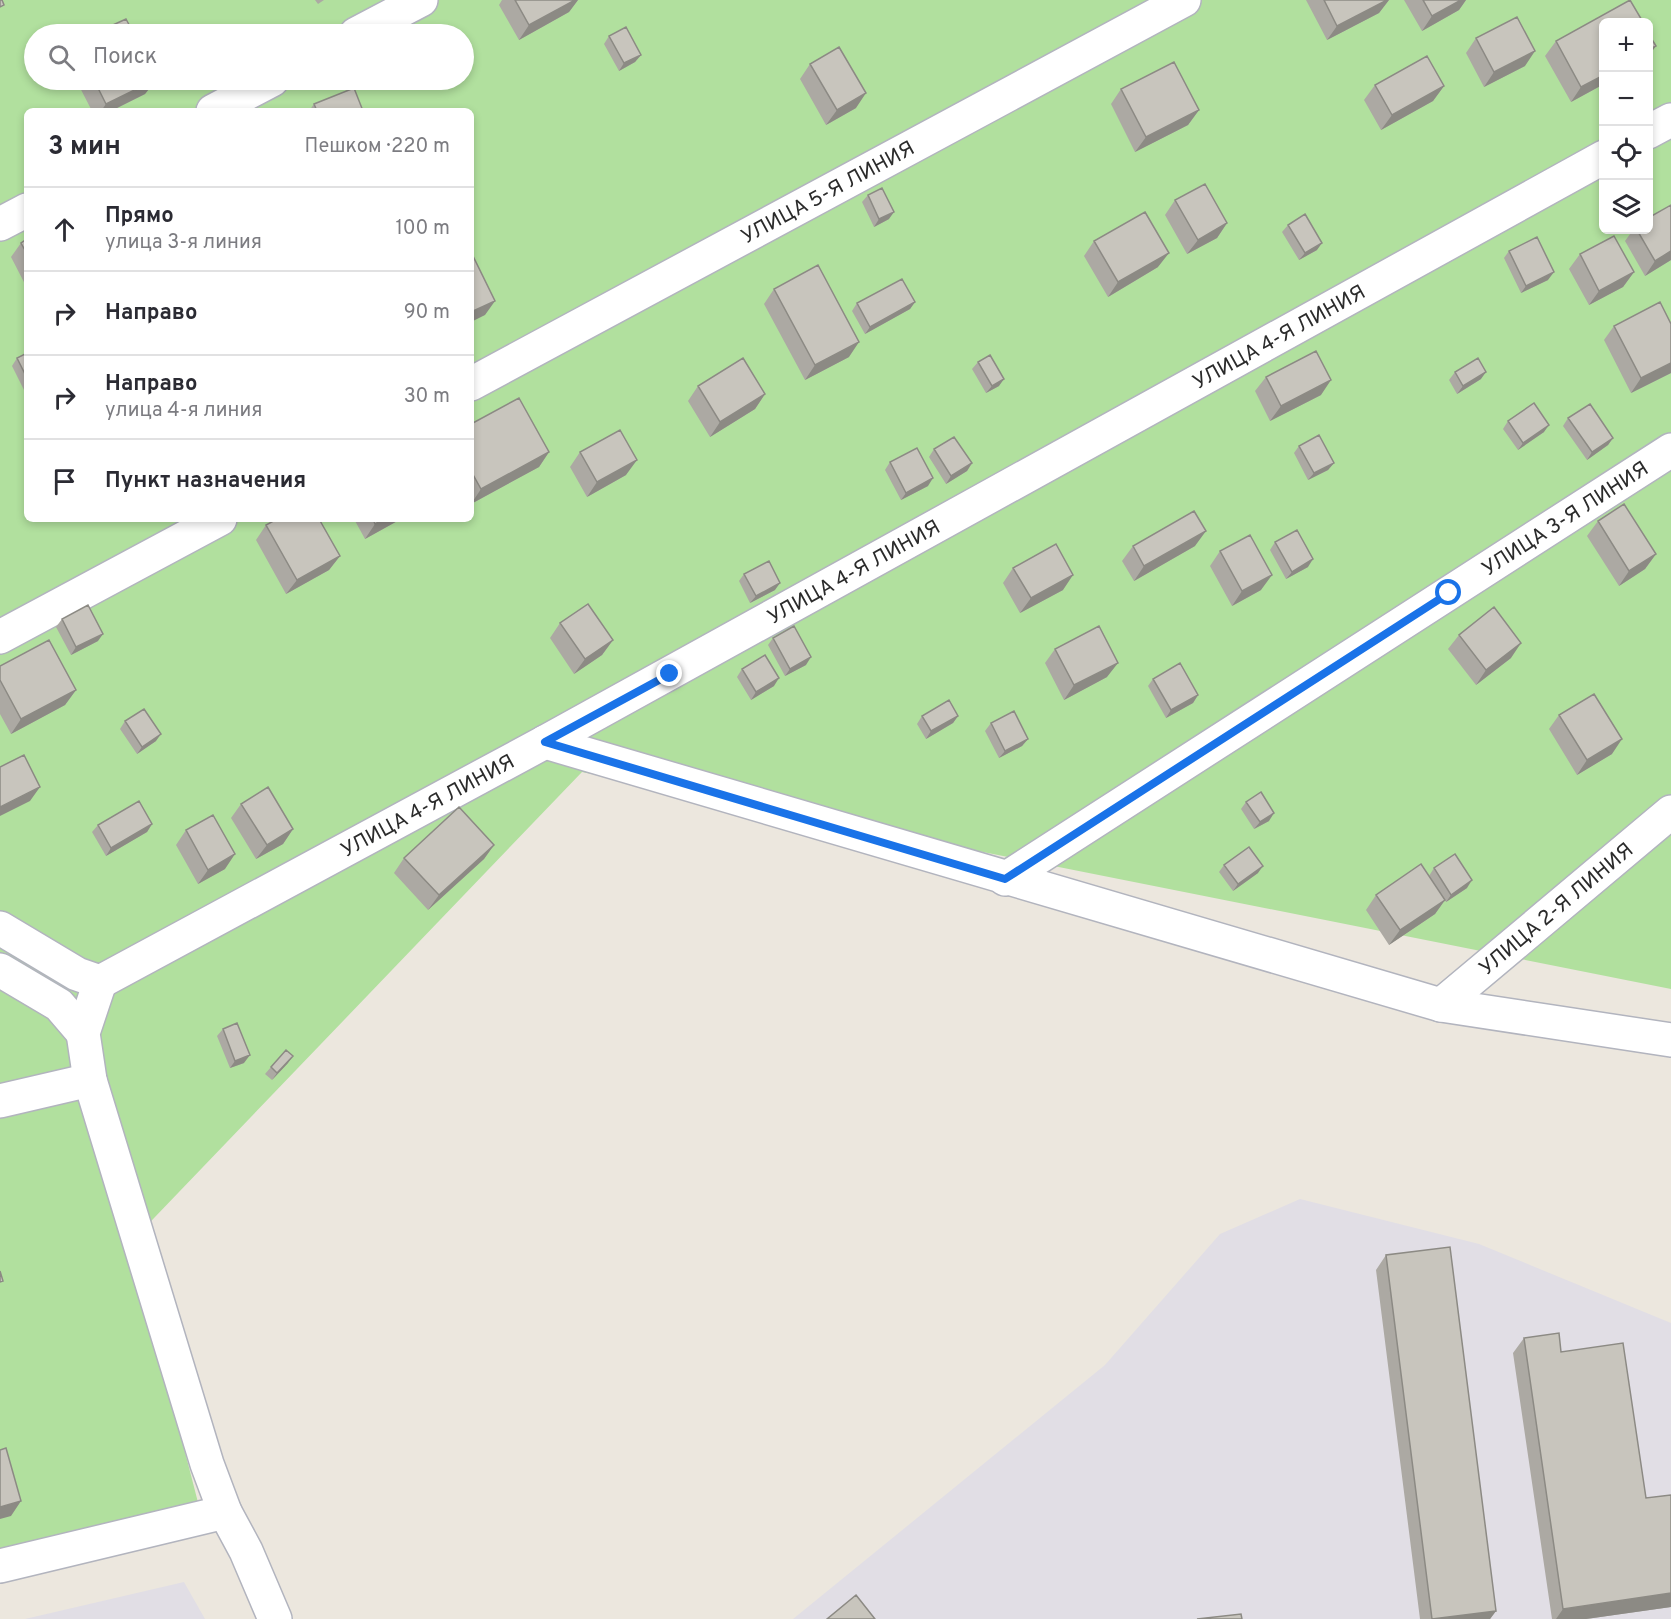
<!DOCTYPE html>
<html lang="ru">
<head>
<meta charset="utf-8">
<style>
  body { margin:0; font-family:Overpass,sans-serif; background:#f2f2f3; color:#2b2b33 }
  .controls { position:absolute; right:18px; top:18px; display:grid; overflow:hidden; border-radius:9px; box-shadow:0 3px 9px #0003 }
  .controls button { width:54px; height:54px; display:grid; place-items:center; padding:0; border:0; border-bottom:2px solid #e1e1e2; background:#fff; color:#2b2b33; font:30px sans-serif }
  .stop { position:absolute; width:18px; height:18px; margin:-14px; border:4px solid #1a73e8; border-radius:50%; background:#fff }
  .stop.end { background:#1a73e8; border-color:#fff; box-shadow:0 2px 6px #0008 }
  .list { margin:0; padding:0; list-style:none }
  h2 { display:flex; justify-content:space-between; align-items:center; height:78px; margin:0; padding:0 24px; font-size:26px }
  h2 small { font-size:20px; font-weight:400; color:#7c7c81 }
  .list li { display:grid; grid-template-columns:39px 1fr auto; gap:18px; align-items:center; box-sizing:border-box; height:84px; padding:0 24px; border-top:2px solid #e1e1e2 }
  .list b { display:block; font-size:22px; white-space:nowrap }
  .list p { margin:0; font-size:20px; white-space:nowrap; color:#7c7c81 }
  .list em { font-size:20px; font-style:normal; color:#7c7c81 }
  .icon { flex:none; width:33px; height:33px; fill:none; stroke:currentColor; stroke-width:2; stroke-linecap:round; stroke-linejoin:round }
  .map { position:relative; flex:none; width:1671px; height:1619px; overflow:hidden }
  .search { position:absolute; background:#fff; box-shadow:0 3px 9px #0003; left:24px; top:24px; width:450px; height:66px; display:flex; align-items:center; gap:15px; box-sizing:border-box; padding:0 21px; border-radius:33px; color:#7c7c81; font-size:22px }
  .panel { position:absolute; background:#fff; box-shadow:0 3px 9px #0003; left:24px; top:108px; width:450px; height:414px; border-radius:9px }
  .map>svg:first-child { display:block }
  .industrial { fill:#e1dee5 }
  .green { fill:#b1e09e; fill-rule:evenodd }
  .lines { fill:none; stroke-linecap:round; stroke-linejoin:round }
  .street-casing { stroke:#b2b4be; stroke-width:36 }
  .street { stroke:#fff; stroke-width:33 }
  .wall { fill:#aca9a3 }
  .shaded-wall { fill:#8c8a84 }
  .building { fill:#c8c5bd; stroke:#8c8a84; stroke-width:1.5 }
  .route { stroke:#1a73e8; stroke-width:8 }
  .labels { text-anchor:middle; stroke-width:6; stroke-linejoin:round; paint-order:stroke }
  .street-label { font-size:21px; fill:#2b2b2b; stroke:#fff }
</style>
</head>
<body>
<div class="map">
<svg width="1671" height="1619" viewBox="0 0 1671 1619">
  <rect width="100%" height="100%" fill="#ece7de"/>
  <path class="industrial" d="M1300,1199L1479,1244L1671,1323V1619H793L1105,1365L1220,1234Z
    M184,1582L205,1619H25Z"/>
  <path class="green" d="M0,0H1671V989L582,772L131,1242L202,1518L0,1564ZM1604,22H1648V230H1604ZM34,34H464V80H34ZM27,111H471V519H27Z"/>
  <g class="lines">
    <defs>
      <g id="street">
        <path d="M356,34L421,0"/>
        <path d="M213,111L272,80"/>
        <path d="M1648,132L1671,120"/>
        <path d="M0,224L27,210"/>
        <path id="s1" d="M471,384L1184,0"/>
        <path d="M0,637L220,519"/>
        <path d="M545,742L1441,1005L1671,1040"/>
        <path id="s2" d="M1005,879L1671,450"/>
        <path d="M0,928L77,974L100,982"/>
        <path d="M0,970L59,1005L83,1033"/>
        <path id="s3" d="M100,982L545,742L1604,157"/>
        <path d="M100,982L83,1033L90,1080L207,1464L225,1512L246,1551L275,1619"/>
        <path id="s4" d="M1441,1005L1671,812"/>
        <path d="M0,1101L90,1080"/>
        <path d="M0,1566L225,1512"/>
      </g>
    </defs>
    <use href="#street" class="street-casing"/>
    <use href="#street" class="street"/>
  </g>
  <path class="wall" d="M315,0H324L318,4Z
    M502,0H578L569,12L519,40L499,5Z
    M1306,0H1389L1379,13L1327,40Z
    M1404,0H1466L1459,10L1422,31Z
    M1604,22V84L1571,102L1545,56L1556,41Z
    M609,36L641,55L635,62L619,71L604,44Z
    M1476,38L1525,66L1484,87L1466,53Z
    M810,64L856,108L826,125L800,79Z
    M76,80H156L145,94L111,111H92Z
    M1375,85L1444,86L1433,101L1381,130L1364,100Z
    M1121,89L1199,110L1188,125L1135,152L1111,104Z
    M314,104L363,111H309Z
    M868,195L889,219L874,227L862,202Z
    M1175,200L1227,223L1217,238L1187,254L1165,215Z
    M1288,225L1317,250L1299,260L1282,232Z
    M1633,230H1648L1671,260L1645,276L1625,241Z
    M27,239V288L11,257L21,243Z
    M1094,241L1158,267L1108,297L1084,256Z
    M1509,251L1548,280L1521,293L1504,258Z
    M1580,254L1634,272L1623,287L1589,305L1569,269Z
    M774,289L849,357L805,380L764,304Z
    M915,302L910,309L865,334L852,311L857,303Z
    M1614,326L1671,373L1631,393L1604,340Z
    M27,353V396L12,366L17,358Z
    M978,362L999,386L986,393L972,369Z
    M1455,372L1481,379L1457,394L1449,380Z
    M1266,377L1321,395L1270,421L1255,391Z
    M698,386L765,394L755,409L710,437L688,401Z
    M1568,418L1613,438L1608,445L1587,460L1563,426Z
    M1508,421L1544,432L1518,450L1503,429Z
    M471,424L549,452L539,467L471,504Z
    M1299,446L1334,463L1328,470L1308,480L1294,453Z
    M934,449L972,463L967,471L946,484L929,457Z
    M580,452L626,475L587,497L570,467Z
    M890,462L928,486L901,500L885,470Z
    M354,519H401L365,539Z
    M1598,521L1656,554L1645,569L1619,586L1587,536Z
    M266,525L340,556L329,570L286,594L256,540Z
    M1275,542L1308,567L1286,579L1270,550Z
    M1133,546H1195L1134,581L1122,561Z
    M1220,551L1261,590L1232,606L1210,566Z
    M1013,568L1063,590L1020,613L1003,583Z
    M744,574L775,590L750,603L739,581Z
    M62,619L98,641L71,655L56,627Z
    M560,623L613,640L602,655L574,674L550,638Z
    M1459,635L1511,658L1476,685L1448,649Z
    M773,638L806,665L785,676L768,645Z
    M1055,649L1107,677L1064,700L1045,663Z
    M0,666L76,690L65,705L11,734L0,714Z
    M742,669L774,686L751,700L737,677Z
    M1153,679L1198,695L1193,703L1166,718L1148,686Z
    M1559,715L1612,754L1577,775L1549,729Z
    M922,716H958L953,723L926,739L917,724Z
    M125,721L156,741L137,754L120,729Z
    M991,723L1028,739L1022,746L999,758L985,731Z
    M1246,802L1269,821L1254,829L1241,809Z
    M241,804L293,829L283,844L256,859L231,818Z
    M152,824L147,832L106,856L92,832L98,825Z
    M186,830L225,869L198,884L176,845Z
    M494,845L484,859L428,910L394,873L404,858Z
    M1224,865L1258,873L1233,891L1219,872Z
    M1434,868L1467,888L1446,902L1445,900L1435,914L1389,945L1366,910L1376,895L1429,876Z
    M223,1029L244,1063L230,1068L217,1036Z
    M288,1063L272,1080L265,1074L271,1067Z
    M1386,1255L1496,1611L1490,1619H1420L1376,1270Z
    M1524,1338L1561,1352L1646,1498L1671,1495V1607L1586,1619H1552L1513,1353Z"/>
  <path class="shaded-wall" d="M575,0H578L569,12L519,40L529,25Z
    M1387,0H1389L1379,13L1327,40L1337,26Z
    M1461,0H1466L1459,10L1422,31L1432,16Z
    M1656,46L1648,57V50Z
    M1535,51L1525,66L1484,87L1494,72Z
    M641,55L635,62L619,71L624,63Z
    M1604,75V84L1571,102L1581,87Z
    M156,80L145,94L111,111H101L106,104Z
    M1444,86L1433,101L1381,130L1392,115Z
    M866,93L856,108L826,125L837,110Z
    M1199,110L1188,125L1135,152L1146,137Z
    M894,212L889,219L874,227L879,219Z
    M1227,223L1217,238L1187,254L1198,240Z
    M1322,243L1317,250L1299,260L1305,253Z
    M1671,251V260L1645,276L1655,261Z
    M1169,253L1158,267L1108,297L1118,282Z
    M1554,272L1548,280L1521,293L1526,286Z
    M1634,272L1623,287L1589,305L1599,291Z
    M495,301L485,315L471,322V312Z
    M915,302L910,309L865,334L870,327Z
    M859,342L849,357L805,380L815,365Z
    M1671,363V373L1631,393L1641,378Z
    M1486,372L1481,379L1457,394L1463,386Z
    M1004,379L999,386L986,393L992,386Z
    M1331,380L1321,395L1270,421L1281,406Z
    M765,394L755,409L710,437L720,422Z
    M1549,425L1544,432L1518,450L1523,443Z
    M1613,438L1608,445L1587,460L1592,452Z
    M549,452L539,467L471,504L481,489Z
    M637,460L626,475L587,497L597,482Z
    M972,463L967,471L946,484L951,476Z
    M1334,463L1328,470L1308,480L1314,473Z
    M933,478L928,486L901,500L906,493Z
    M384,519H401L365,539L375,524Z
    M1206,531L1195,546L1134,581L1144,566Z
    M1656,554L1645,569L1619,586L1629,571Z
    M340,556L329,570L286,594L297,580Z
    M1313,559L1308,567L1286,579L1292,572Z
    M1073,575L1063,590L1020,613L1031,598Z
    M1272,575L1261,590L1232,606L1242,591Z
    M780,583L775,590L750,603L756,596Z
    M103,634L98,641L71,655L76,647Z
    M613,640L602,655L574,674L585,659Z
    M1521,643L1511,658L1476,685L1486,670Z
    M811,657L806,665L785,676L790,669Z
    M1118,663L1107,677L1064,700L1074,685Z
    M779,678L774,686L751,700L756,692Z
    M76,690L65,705L11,734L21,719Z
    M1198,695L1193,703L1166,718L1171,710Z
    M958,716L953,723L926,739L931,731Z
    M161,734L156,741L137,754L142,747Z
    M1028,739L1022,746L999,758L1005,751Z
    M1622,739L1612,754L1577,775L1587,760Z
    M40,787L30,801L0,816V807Z
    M1274,813L1269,821L1254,829L1260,822Z
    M152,824L147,832L106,856L111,848Z
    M293,829L283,844L256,859L267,845Z
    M494,845L484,859L428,910L439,895Z
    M235,854L225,869L198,884L208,870Z
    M1263,866L1258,873L1233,891L1238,884Z
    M1472,880L1467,888L1446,902L1451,895Z
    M1445,900L1435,914L1389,945L1400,930Z
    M250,1055L244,1063L230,1068L235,1061Z
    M293,1056L288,1063L272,1080L277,1073Z
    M21,1501L11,1516L0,1519V1507Z
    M1671,1593V1607L1586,1619H1556L1563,1609Z
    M1496,1611L1490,1619H1432Z"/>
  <path class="building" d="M0,0H2L4,5L0,7Z
    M515,0H575L529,25Z
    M1324,0H1387L1337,26Z
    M1423,0H1461L1432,16Z
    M1630,0L1643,22H1604V75L1581,87L1556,41Z
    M1517,17L1535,51L1494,72L1476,38Z
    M126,19L134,34H93Z
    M626,27L641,55L624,63L609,36Z
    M1648,33L1656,46L1648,50Z
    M839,47L866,93L837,110L810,64Z
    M1427,56L1444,86L1392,115L1375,85Z
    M1174,62L1199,110L1146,137L1121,89Z
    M94,80H155L106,104Z
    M354,88L363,111H317L314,104Z
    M1205,184L1227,223L1198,240L1175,200Z
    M882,188L894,212L879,219L868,195Z
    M1671,205V251L1655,261L1637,230H1648V218Z
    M1145,212L1169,253L1118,282L1094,241Z
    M1305,214L1322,243L1305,253L1288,225Z
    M1614,236L1634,272L1599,291L1580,254Z
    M1537,237L1554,272L1526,286L1509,251Z
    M27,239V254L21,243Z
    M471,252L495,301L471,312Z
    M818,265L859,342L815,365L774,289Z
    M902,279L915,302L870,327L857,303Z
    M1660,302L1671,324V363L1641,378L1614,326Z
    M1316,351L1331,380L1281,406L1266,377Z
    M27,353V378L17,358Z
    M990,355L1004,379L992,386L978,362Z
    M743,358L765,394L720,422L698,386Z
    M1478,358L1486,372L1463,386L1455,372Z
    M519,398L549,452L481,489L471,471V424Z
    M1534,403L1549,425L1523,443L1508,421Z
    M1590,404L1613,438L1592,452L1568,418Z
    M620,430L637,460L597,482L580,452Z
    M1319,435L1334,463L1314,473L1299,446Z
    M954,437L972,463L951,476L934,449Z
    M917,448L933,478L906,493L890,462Z
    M1624,504L1656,554L1629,571L1598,521Z
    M1194,511L1206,531L1144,566L1133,546Z
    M277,519H319L340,556L297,580L266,525Z
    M373,519H384L375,524Z
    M1297,530L1313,559L1292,572L1275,542Z
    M1250,535L1272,575L1242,591L1220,551Z
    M1056,544L1073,575L1031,598L1013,568Z
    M769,561L780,583L756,596L744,574Z
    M588,604L613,640L585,659L560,623Z
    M88,605L103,634L76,647L62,619Z
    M1494,607L1521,643L1486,670L1459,635Z
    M794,626L811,657L790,669L773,638Z
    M1099,626L1118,663L1074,685L1055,649Z
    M49,640L76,690L21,719L0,680V666Z
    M765,655L779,678L756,692L742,669Z
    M1180,663L1198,695L1171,710L1153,679Z
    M1594,694L1622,739L1587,760L1559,715Z
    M949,700L958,716L931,731L922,716Z
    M144,709L161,734L142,747L125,721Z
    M1014,711L1028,739L1005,751L991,723Z
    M24,755L40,787L0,807V767Z
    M268,787L293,829L267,845L241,804Z
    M1261,792L1274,813L1260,822L1246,802Z
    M139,801L152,824L111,848L98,825Z
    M459,807L494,845L439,895L404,858Z
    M213,815L235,854L208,870L186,830Z
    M1249,847L1263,866L1238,884L1224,865Z
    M1455,854L1472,880L1451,895L1434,868Z
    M1421,864L1445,900L1400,930L1376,895Z
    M237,1023L250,1055L235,1061L223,1029Z
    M286,1050L293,1056L277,1073L271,1067Z
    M1450,1247L1496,1611L1432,1619L1386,1255Z
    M0,1271L3,1281L0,1282Z
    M1559,1333L1561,1352L1623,1343L1646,1498L1671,1495V1593L1563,1609L1524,1338Z
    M6,1448L21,1501L0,1507V1450Z
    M856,1595L875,1619H827Z
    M1241,1614L1242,1619H1197Z"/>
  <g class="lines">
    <path class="route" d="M670,674L545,742L1005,879L1449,593"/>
  </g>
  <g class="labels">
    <g class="street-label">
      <text dy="7" stroke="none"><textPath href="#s1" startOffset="405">УЛИЦА 5-Я ЛИНИЯ</textPath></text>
      <text dy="7" stroke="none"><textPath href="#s3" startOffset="1344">УЛИЦА 4-Я ЛИНИЯ</textPath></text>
      <text dy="7" stroke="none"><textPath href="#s2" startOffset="666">УЛИЦА 3-Я ЛИНИЯ</textPath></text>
      <text dy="7" stroke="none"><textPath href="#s3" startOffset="858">УЛИЦА 4-Я ЛИНИЯ</textPath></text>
      <text dy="7" stroke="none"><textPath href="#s3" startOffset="372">УЛИЦА 4-Я ЛИНИЯ</textPath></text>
      <text dy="7" stroke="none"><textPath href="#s4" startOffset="150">УЛИЦА 2-Я ЛИНИЯ</textPath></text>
    </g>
  </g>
</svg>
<div class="controls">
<button>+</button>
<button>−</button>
<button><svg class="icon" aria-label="locate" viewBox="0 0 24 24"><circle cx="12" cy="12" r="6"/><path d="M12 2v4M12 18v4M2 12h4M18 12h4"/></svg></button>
<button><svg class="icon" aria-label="layers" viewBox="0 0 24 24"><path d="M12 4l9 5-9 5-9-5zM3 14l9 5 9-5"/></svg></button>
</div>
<div class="stop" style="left:1449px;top:593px"></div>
<div class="stop end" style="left:670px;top:674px"></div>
<div class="search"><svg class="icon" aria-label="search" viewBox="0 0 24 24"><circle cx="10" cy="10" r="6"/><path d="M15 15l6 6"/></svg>Поиск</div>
<section class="panel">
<h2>3 мин<small>Пешком · 220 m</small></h2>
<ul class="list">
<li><svg class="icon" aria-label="ahead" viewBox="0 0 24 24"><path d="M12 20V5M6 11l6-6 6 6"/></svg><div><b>Прямо</b><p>улица 3-я линия</p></div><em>100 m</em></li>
<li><svg class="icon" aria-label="right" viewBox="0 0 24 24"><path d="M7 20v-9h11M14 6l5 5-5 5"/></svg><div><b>Направо</b></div><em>90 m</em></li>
<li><svg class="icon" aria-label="right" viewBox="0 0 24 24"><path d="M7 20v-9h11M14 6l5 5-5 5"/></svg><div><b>Направо</b><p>улица 4-я линия</p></div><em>30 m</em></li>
<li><svg class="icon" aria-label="arrive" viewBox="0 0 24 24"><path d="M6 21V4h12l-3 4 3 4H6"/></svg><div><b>Пункт назначения</b></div></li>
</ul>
</section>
</div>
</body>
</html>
